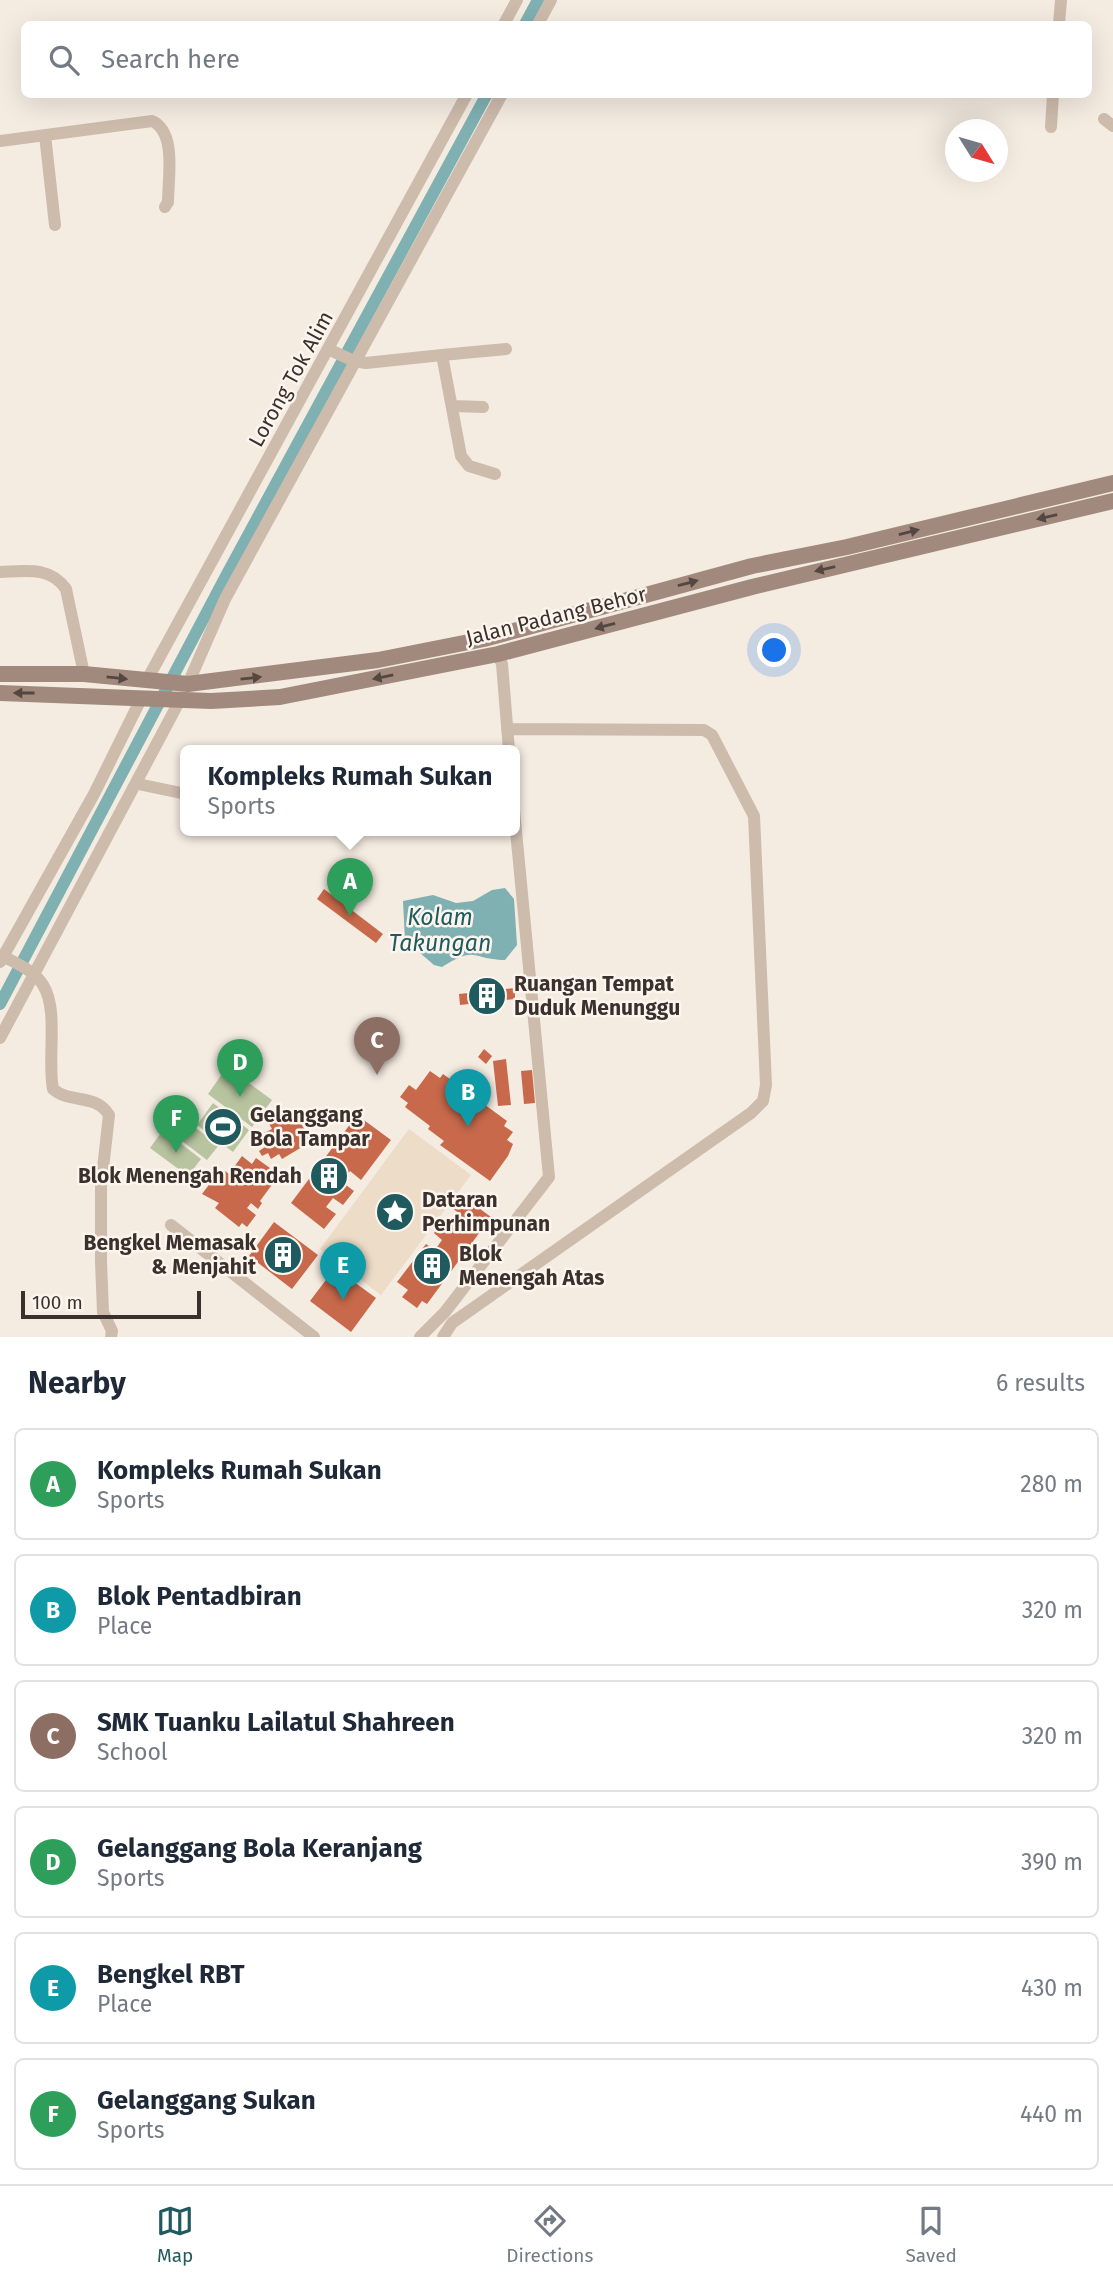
<!DOCTYPE html>
<html lang="en">
<head>
<meta charset="utf-8">
<style>
  body { margin:0; font-family:"Fira Sans",sans-serif; background:#f6f6f7; color:#1f2937 }
  .compass { position:absolute; left:945px; top:119px; width:63px; height:63px; border-radius:50%; background:#fff; box-shadow:0 7px 28px #0002; rotate:127deg }
  .scale { position:absolute; left:21px; bottom:18px; width:180px; box-sizing:border-box; padding-left:7px; border:4px solid #3b302b; border-top:0; font-size:19px; line-height:24px; white-space:nowrap; color:#3b302b; -webkit-text-stroke:5px #fbf5ee; paint-order:stroke }
  .you { position:absolute; left:775px; top:651px; width:24px; height:24px; margin:-18px; border:5px solid #fff; border-radius:50%; background:#1a73e8; box-shadow:0 0 0 10px #1a73e833 }
  .badge { display:grid; place-items:center; width:46px; height:46px; border-radius:50%; background:#1f5a5e; color:#fff; font-size:23px; font-weight:700 }
  .pin { position:absolute; translate:-50% -58px; filter:drop-shadow(0 2px 4px #0008) }
  .pin::after { content:''; position:absolute; top:37px; width:24px; height:21px; background:inherit; clip-path:polygon(0 0,100% 0,50% 100%) }
  .popup { position:absolute; left:180px; top:745px; width:340px; height:91px; box-sizing:border-box; display:grid; place-content:center; border-radius:10px; background:#fff; filter:drop-shadow(0 2px 5px #0005); font-size:23px; white-space:nowrap; color:#747a83 }
  .popup b { font-size:26px; color:#1f2937 }
  .popup::after { content:''; position:absolute; left:50%; top:100%; margin-left:-14px; border:14px solid transparent; border-top-color:#fff }
  .list { margin:0; padding:0; list-style:none }
  h2 { display:flex; justify-content:space-between; align-items:center; height:91px; margin:0; padding:0 28px; font-size:30px }
  h2 small { font-size:23px; font-weight:400; color:#747a83 }
  .list li { display:grid; grid-template-columns:46px 1fr auto; gap:21px; align-items:center; box-sizing:border-box; height:112px; margin:0 14px 14px; padding:0 14px; border:2px solid #e0e1e3; border-radius:10px }
  .list b { display:block; font-size:26px; white-space:nowrap }
  .list p { margin:0; font-size:23px; white-space:nowrap; color:#747a83 }
  .list em { font-size:23px; font-style:normal; color:#747a83 }
  .icon { flex:none; width:38px; height:38px; fill:none; stroke:currentColor; stroke-width:2; stroke-linecap:round; stroke-linejoin:round }
  .map { position:relative; flex:none; width:1113px; height:1337px; overflow:hidden }
  .search { position:absolute; background:#fff; box-shadow:0 7px 28px #0002; left:21px; right:21px; top:21px; height:77px; display:flex; align-items:center; gap:18px; box-sizing:border-box; padding:0 24px; border-radius:10px; color:#747a83; font-size:26px }
  .sheet { height:847px; background:#fff }
  nav { display:flex; justify-content:space-around; align-items:center; box-sizing:border-box; height:98px; border-top:2px solid #e0e1e3; background:#fff; font-size:19px; color:#747a83 }
  nav a { display:grid; justify-items:center; gap:4px }
  nav .on { color:#1f5a5e }
  .map>svg:first-child { display:block }
  .green { fill:#b8c4a0 }
  .plaza { fill:#ecdcc8 }
  .water { fill:#7fb0b2 }
  .lines { fill:none; stroke-linecap:round; stroke-linejoin:round }
  .canal { stroke:#7fb0b2; stroke-width:12 }
  .building { fill:#c8694b }
  .minor { stroke:#cdbbac; stroke-width:12 }
  .secondary { stroke:#a18a7d; stroke-width:16 }
  .oneway { fill:#544640 }
  .labels { text-anchor:middle; stroke-width:5; stroke-linejoin:round; paint-order:stroke }
  .street-label { font-size:21px; fill:#3b302b; stroke:#fbf5ee }
  .poi-label { font-size:21px; font-weight:bold; fill:#3b302b; stroke:#fbf5ee; text-anchor:start }
  .water-label { font-size:23px; font-style:italic; fill:#1f5a5e; stroke:#fbf5ee }
</style>
</head>
<body>
<div class="map">
<svg width="1113" height="1337" viewBox="0 0 1113 1337">
  <rect width="100%" height="100%" fill="#f4ebe1"/>
  <path class="green" d="M227,1067L272,1100L252,1127L208,1094Z
    M213,1103L249,1130L233,1152L197,1125Z
    M193,1126L219,1145L207,1160L182,1141Z
    M163,1130L201,1159L188,1176L150,1148Z"/>
  <path class="plaza" d="M409,1129L471,1175L381,1295L320,1249Z"/>
  <path class="water" d="M505,888L514,899L517,945L505,960C470,959 477,945 442,967L434,965L405,940L403,901L433,895L456,903L473,901L492,890Z"/>
  <g class="lines">
    <path class="canal" d="M525,24L538,0
      M0,1004L226,576L487,94"/>
  </g>
  <path class="building" d="M324,889L383,934L376,943L317,899Z
    M515,988V999L460,1005L459,994Z
    M484,1049L492,1056L486,1064L478,1057Z
    M506,1059L511,1105L498,1106L493,1061Z
    M532,1070L535,1103L524,1104L521,1071Z
    M430,1071L440,1078L443,1074L507,1121L504,1126L513,1132L507,1140L513,1144L508,1156L490,1181L440,1145L444,1141L428,1129L430,1126L405,1107L408,1103L400,1097L409,1085L416,1090Z
    M288,1110L292,1117L298,1119L312,1141L282,1159L279,1154L271,1159L268,1153L262,1156L259,1151L265,1147L261,1142L267,1138L264,1133L272,1129L268,1122Z
    M357,1115L391,1140L361,1180L350,1171L342,1182L354,1191L343,1205L333,1198L326,1207L336,1214L324,1229L291,1203Z
    M242,1156L252,1164L256,1158L270,1168L265,1175L274,1182L260,1201L262,1203L258,1209L251,1203L247,1208L256,1215L247,1227L242,1223L239,1227L215,1208L219,1203L202,1194L214,1178L217,1181L225,1171L229,1174Z
    M460,1194L491,1217L427,1304L422,1301L417,1308L402,1297L408,1290L397,1282L426,1244L435,1250L442,1240L434,1233L444,1218L453,1225L461,1215L451,1207Z
    M274,1222L318,1255L292,1289L249,1256Z
    M335,1268L376,1298L351,1332L310,1301Z"/>
  <g class="lines">
    <path class="minor" d="M504,24L517,0
      M538,24L551,0
      M1059,24L1061,0
      M1104,119L1113,126
      M1051,127L1053,94
      M45,135L55,225
      M0,141L152,121C177,132 168,179 168,202L165,207
      M330,350L354,361L366,363L442,355L461,456L469,466L495,474
      M442,355L506,349
      M453,406L483,407
      M0,572C26,571 50,566 66,589L84,674
      M498,654L502,664L509,750
      M147,680L467,94
      M188,684L225,599L502,94
      M138,784L186,794
      M3,956C17,964 35,971 43,985C59,1010 47,1060 53,1089C70,1104 96,1093 109,1115L101,1186V1261L103,1312L112,1331L111,1337
      M0,962L94,794L141,699
      M0,1038L180,700
      M171,1225L314,1337
      M420,1337L445,1312L549,1177L514,810
      M443,1337L452,1323L751,1113L763,1101L766,1085L754,816L712,735L704,730L507,729"/>
    <path class="secondary" d="M0,674H84L188,684L378,660L484,639L752,566L847,547L1113,483
      M0,693L211,701L280,697L498,654L752,587L1113,501"/>
  </g>
  <defs><path id="oneway-solid" d="M-6-.8H1V-3.2L6.5 0L1 3.2V.8H-6Z" transform="scale(1.75)"/></defs>
  <g class="oneway">
    <use href="#oneway-solid" transform="translate(1047 517) rotate(167)"/>
    <use href="#oneway-solid" transform="translate(909 532) rotate(-14)"/>
    <use href="#oneway-solid" transform="translate(825 569) rotate(167)"/>
    <use href="#oneway-solid" transform="translate(688 583) rotate(-15)"/>
    <use href="#oneway-solid" transform="translate(605 626) rotate(165)"/>
    <use href="#oneway-solid" transform="translate(383 677) rotate(169)"/>
    <use href="#oneway-solid" transform="translate(117 678) rotate(6)"/>
    <use href="#oneway-solid" transform="translate(251 678) rotate(-6)"/>
    <use href="#oneway-solid" transform="translate(24 693) rotate(-180)"/>
  </g>
  <defs>
    <symbol id="building-disc" viewBox="-11 -11 22 22"><circle r="9.5" fill="#1f5a5e" stroke="#fbf5ee"/><path d="M-4-6H4V6H1V3H-1V6H-4ZM-2.5-4.3h1.7v1.8h-1.7ZM.8-4.3h1.7v1.8H.8ZM-2.5-1h1.7V.8h-1.7ZM.8-1h1.7V.8H.8Z" fill="#fff"/></symbol>
    <symbol id="stadium-disc" viewBox="-11 -11 22 22"><circle r="9.5" fill="#1f5a5e" stroke="#fbf5ee"/><path d="M0-5a6.5 5 0 1 0 0 10a6.5 5 0 1 0 0-10ZM-3.5-1.8h7v3.6h-7Z" fill="#fff"/></symbol>
    <symbol id="sight-disc" viewBox="-11 -11 22 22"><circle r="9.5" fill="#1f5a5e" stroke="#fbf5ee"/><path d="M0-6L1.8-2.2L6-1.7L2.9 1.2L3.7 5.4L0 3.3L-3.7 5.4L-2.9 1.2L-6-1.7L-1.8-2.2Z" fill="#fff"/></symbol>
  </defs>
  <g fill-rule="evenodd">
    <use href="#building-disc" x="465" y="974" width="44" height="44"/>
    <use href="#stadium-disc" x="201" y="1105" width="44" height="44"/>
    <use href="#building-disc" x="307" y="1154" width="44" height="44"/>
    <use href="#sight-disc" x="373" y="1190" width="44" height="44"/>
    <use href="#building-disc" x="261" y="1233" width="44" height="44"/>
    <use href="#building-disc" x="410" y="1244" width="44" height="44"/>
  </g>
  <g class="labels">
    <g class="street-label">
      <text transform="translate(291 379) rotate(-61)" y="7">Lorong Tok Alim</text>
      <text transform="translate(556 616) rotate(-14)" y="7">Jalan Padang Behor</text>
    </g>
    <g class="poi-label">
      <text x="514" y="991">Ruangan Tempat<tspan x="514" dy="24">Duduk Menunggu</tspan></text>
      <text x="250" y="1122">Gelanggang<tspan x="250" dy="24">Bola Tampar</tspan></text>
      <text x="302" y="1183" text-anchor="end">Blok Menengah Rendah</text>
      <text x="422" y="1207">Dataran<tspan x="422" dy="24">Perhimpunan</tspan></text>
      <text x="256" y="1250" text-anchor="end">Bengkel Memasak<tspan x="256" dy="24">&amp; Menjahit</tspan></text>
      <text x="459" y="1261">Blok<tspan x="459" dy="24">Menengah Atas</tspan></text>
    </g>
    <g class="water-label">
      <text x="440" y="925">Kolam<tspan x="440" dy="26">Takungan</tspan></text>
    </g>
  </g>
</svg>
<svg class="compass" viewBox="-18 -18 36 36"><path d="M0-13l5 13h-10z" fill="#e53935"/><path d="M0 13l5-13h-10z" fill="#747a83"/></svg>
<div class="scale">100 m</div>
<div class="you"></div>
<div class="pin badge" style="left:350px;top:916px;background:#2e9e5b">A</div>
<div class="popup"><b>Kompleks Rumah Sukan</b>Sports</div>
<div class="pin badge" style="left:468px;top:1127px;background:#0f9aa8">B</div>
<div class="pin badge" style="left:377px;top:1075px;background:#8d6e63">C</div>
<div class="pin badge" style="left:240px;top:1097px;background:#2e9e5b">D</div>
<div class="pin badge" style="left:343px;top:1300px;background:#0f9aa8">E</div>
<div class="pin badge" style="left:176px;top:1153px;background:#2e9e5b">F</div>
<div class="search"><svg class="icon" aria-label="search" viewBox="0 0 24 24"><circle cx="10" cy="10" r="6"/><path d="M15 15l6 6"/></svg>Search here</div>
</div>
<section class="sheet">
<h2>Nearby<small>6 results</small></h2>
<ul class="list">
<li><span class="badge" style="background:#2e9e5b">A</span><div><b>Kompleks Rumah Sukan</b><p>Sports</p></div><em>280 m</em></li>
<li><span class="badge" style="background:#0f9aa8">B</span><div><b>Blok Pentadbiran</b><p>Place</p></div><em>320 m</em></li>
<li><span class="badge" style="background:#8d6e63">C</span><div><b>SMK Tuanku Lailatul Shahreen</b><p>School</p></div><em>320 m</em></li>
<li><span class="badge" style="background:#2e9e5b">D</span><div><b>Gelanggang Bola Keranjang</b><p>Sports</p></div><em>390 m</em></li>
<li><span class="badge" style="background:#0f9aa8">E</span><div><b>Bengkel RBT</b><p>Place</p></div><em>430 m</em></li>
<li><span class="badge" style="background:#2e9e5b">F</span><div><b>Gelanggang Sukan</b><p>Sports</p></div><em>440 m</em></li>
</ul>
</section>
<nav>
<a class="on"><svg class="icon" aria-label="map" viewBox="0 0 24 24"><path d="M3 6l6-2 6 2 6-2v14l-6 2-6-2-6 2zM9 4v14M15 6v14"/></svg>Map</a>
<a><svg class="icon" aria-label="directions" viewBox="0 0 24 24"><path d="M12 3l9 9-9 9-9-9zM9 14v-3h6M13 9l2 2-2 2"/></svg>Directions</a>
<a><svg class="icon" aria-label="saved" viewBox="0 0 24 24"><path d="M7 4h10v16l-5-4-5 4z"/></svg>Saved</a>
</nav>
</body>
</html>
